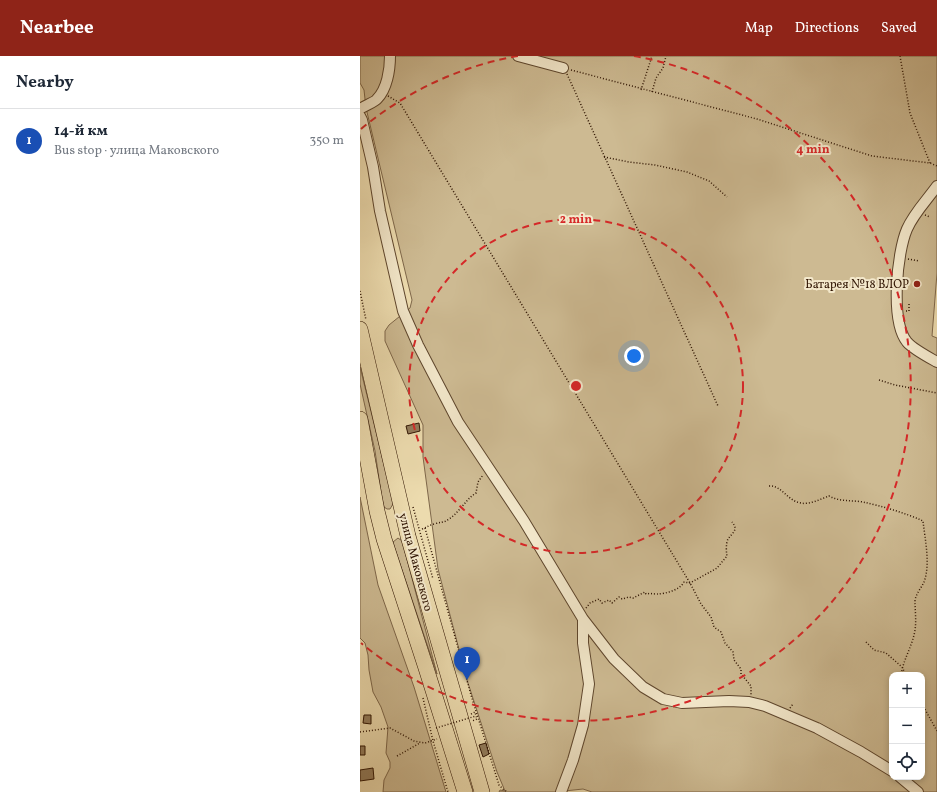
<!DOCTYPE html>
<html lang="en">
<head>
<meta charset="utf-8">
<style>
  body { margin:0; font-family:Vollkorn,serif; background:#f2f2f3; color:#1f2937 }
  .controls { position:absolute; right:12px; bottom:12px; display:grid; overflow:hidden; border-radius:8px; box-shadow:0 2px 6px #0003 }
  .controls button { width:36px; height:36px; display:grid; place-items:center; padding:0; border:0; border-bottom:1px solid #e0e1e3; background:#fff; color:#1f2937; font:20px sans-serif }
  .you { position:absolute; left:274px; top:300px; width:14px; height:14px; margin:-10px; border:3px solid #fff; border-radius:50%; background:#1a73e8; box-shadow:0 0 0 6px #1a73e833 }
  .badge { display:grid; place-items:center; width:26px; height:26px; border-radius:50%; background:#8f2418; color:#fff; font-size:13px; font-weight:700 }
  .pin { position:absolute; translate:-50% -33px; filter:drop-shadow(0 1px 2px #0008) }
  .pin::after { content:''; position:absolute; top:21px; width:14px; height:12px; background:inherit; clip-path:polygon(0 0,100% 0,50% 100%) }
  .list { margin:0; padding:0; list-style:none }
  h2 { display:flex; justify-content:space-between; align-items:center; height:52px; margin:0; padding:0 16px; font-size:17px }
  h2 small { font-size:13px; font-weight:400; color:#747a83 }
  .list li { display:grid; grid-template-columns:26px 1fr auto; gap:12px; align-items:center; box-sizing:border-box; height:64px; padding:0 16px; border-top:1px solid #e0e1e3 }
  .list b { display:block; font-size:15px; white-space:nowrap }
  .list p { margin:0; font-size:13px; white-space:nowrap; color:#747a83 }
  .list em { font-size:13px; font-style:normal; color:#747a83 }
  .icon { flex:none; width:22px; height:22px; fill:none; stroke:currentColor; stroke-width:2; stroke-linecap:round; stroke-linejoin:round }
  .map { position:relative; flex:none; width:577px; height:736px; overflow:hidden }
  header { display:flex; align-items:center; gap:24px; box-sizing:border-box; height:56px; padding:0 20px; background:#8f2418; color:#fff }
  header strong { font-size:19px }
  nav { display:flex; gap:22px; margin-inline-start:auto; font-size:14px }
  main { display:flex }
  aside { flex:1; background:#fff }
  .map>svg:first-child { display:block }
  .green { fill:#cdba92; stroke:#7e674a; fill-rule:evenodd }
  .building { fill:#927c5c; stroke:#2f1402 }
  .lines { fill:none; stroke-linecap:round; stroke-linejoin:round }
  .minor-casing { stroke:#5e462d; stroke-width:12 }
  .highway-casing { stroke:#2f1402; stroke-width:16 }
  .path { stroke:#2f1402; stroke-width:1.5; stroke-dasharray:1 2; stroke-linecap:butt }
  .minor { stroke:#f3e8cb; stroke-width:10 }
  .highway { stroke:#eddcaf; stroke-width:15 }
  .path-bridge { stroke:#2f1402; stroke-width:1.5; stroke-dasharray:1 2; stroke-linecap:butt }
  .ring { fill:none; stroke:#d62828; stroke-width:2; stroke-dasharray:7 5 }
  .poi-dot { fill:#8f2418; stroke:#f3e8cb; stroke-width:1.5 }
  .labels { text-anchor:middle; stroke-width:4; stroke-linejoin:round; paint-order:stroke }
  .poi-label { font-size:12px; fill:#2f1402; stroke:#f3e8cb; text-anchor:end }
  .street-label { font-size:12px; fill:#2f1402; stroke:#f3e8cb }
  .centre { fill:#d62828; stroke:#f3e8cb; stroke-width:2 }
  .ring-label { font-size:12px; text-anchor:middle; font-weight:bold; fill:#d62828; stroke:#f3e8cb; stroke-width:4; stroke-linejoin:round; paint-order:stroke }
</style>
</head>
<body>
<header>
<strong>Nearbee</strong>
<nav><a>Map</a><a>Directions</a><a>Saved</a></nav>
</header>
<main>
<aside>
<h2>Nearby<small></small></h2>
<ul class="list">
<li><span class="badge" style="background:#1a4fb4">1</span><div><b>14-й км</b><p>Bus stop · улица Маковского</p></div><em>350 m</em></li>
</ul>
</aside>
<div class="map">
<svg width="577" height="736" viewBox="0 0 577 736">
  <rect width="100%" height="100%" fill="#eddcaf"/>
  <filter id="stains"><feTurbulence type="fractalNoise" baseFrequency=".005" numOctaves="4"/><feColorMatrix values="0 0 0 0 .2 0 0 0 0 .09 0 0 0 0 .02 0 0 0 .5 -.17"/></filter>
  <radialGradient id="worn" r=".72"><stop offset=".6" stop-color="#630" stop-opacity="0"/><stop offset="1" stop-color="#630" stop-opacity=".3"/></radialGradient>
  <path class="green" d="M0,0H577V217L572,280L577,282V736H232L223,733L195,736H139L140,734L145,735L137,716L107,624L78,513L63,401V369L25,285V275L29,269L50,252L52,244L6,52L4,34L0,27ZM532,619H562V721H532Z
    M0,311L32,441L33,448L30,453H27L24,451L22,443L15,395L0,328Z
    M0,441L18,529L54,631L86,736H23L24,724L30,712V706L26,697L28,671L21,651L13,636L9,614L8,599L5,587L0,582Z
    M38,482L42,485L43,488L77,618L34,490L33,486Z"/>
  <path class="building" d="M59,367L60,375L48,378L46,370Z
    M4,659H11V668L3,667Z
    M126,687L129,698L123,701L119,689Z
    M0,690H5V699H0Z
    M13,712L14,723L0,725V714Z"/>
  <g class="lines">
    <defs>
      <path id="minor" d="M158,0L203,12
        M0,53C4,50 15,46 17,43C27,33 30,14 30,0
        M0,60L2,64L13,111L20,155L43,255L58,289L98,366L164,465L223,563L254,603L283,631L303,643L322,647L369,645L389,646L405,650L457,672L501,696L532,715
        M577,130C567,144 554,157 547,173C537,196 530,265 547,286C553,293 568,301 577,306
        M540,721L558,736
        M201,736L213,704L223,669L229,628L223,587V563"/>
      <path id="highway" d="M0,273L48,480L122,736
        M0,363L17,455L24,483L66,612L105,736"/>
    </defs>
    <use href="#minor" class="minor-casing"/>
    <use href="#highway" class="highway-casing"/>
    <path class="path" d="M540,0L550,57L570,107
      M211,14L397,63L512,100L570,107L577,110
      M207,18L358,350
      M281,34L292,0
      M292,36L296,22L303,12L306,0
      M28,40L40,47L330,527L341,548L351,561L354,571L361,576L365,587L373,596L374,604L381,613V618L391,630V639
      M244,101L269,106L295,109L327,116L349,125L367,141
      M565,159L570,161
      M548,203L559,205
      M0,235L6,264
      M546,255H549V248
      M519,324L535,329L577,337
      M409,430C422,429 427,445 441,447C449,449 461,443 469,440C480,446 491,444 503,446C521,450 546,457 563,465C565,483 570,506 565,523C563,531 556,536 555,545C555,556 557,568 554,579C551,592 543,605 541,619
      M53,451L73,523
      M65,472L111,639L139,729L144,734L148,736
      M62,473C67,471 70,469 74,468C80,466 84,467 89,463C100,456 105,444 116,437L118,426L123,419
      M226,552L230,547L239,543L242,547L249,544L252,547L259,541L262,543L269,541L273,542L285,536L286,538C290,537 293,538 297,538C305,538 320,534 324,526L330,527L350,516L357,512L367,500C366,495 366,487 368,483C372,477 379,474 372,466
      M506,586L514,594L526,597L542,611L546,619
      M63,642L73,685L88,736
      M562,648L577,675
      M430,652L433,648
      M111,658L115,656L117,663L112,665
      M0,676L30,672L54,685L65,687L77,683
      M37,700L60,687"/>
    <use href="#minor" class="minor"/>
    <use href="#highway" class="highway"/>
    <path class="path-bridge" d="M76,672L116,660"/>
  </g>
  <g class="ring">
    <circle cx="216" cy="330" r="167"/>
    <path d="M1 73A335 335 0 0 1 158 0M274 0A335 335 0 1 1 1 587"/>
  </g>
  <circle class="poi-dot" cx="557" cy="228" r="4"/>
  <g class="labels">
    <g class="poi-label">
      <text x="549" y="232">Батарея №18 ВЛОР</text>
    </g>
    <g class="street-label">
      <text transform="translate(56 506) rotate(75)" y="4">улица Маковского</text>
    </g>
  </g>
  <circle cx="216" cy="330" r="6" class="centre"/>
  <g class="ring-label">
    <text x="453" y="97">4 min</text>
    <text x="216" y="167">2 min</text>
  </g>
  <rect width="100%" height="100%" filter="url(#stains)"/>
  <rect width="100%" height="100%" fill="url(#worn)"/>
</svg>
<div class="controls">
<button>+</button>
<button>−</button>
<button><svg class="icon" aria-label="locate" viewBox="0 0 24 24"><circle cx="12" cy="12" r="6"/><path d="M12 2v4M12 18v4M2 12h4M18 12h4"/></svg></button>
</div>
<div class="you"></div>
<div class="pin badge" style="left:107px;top:624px;background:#1a4fb4">1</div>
</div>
</main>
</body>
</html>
